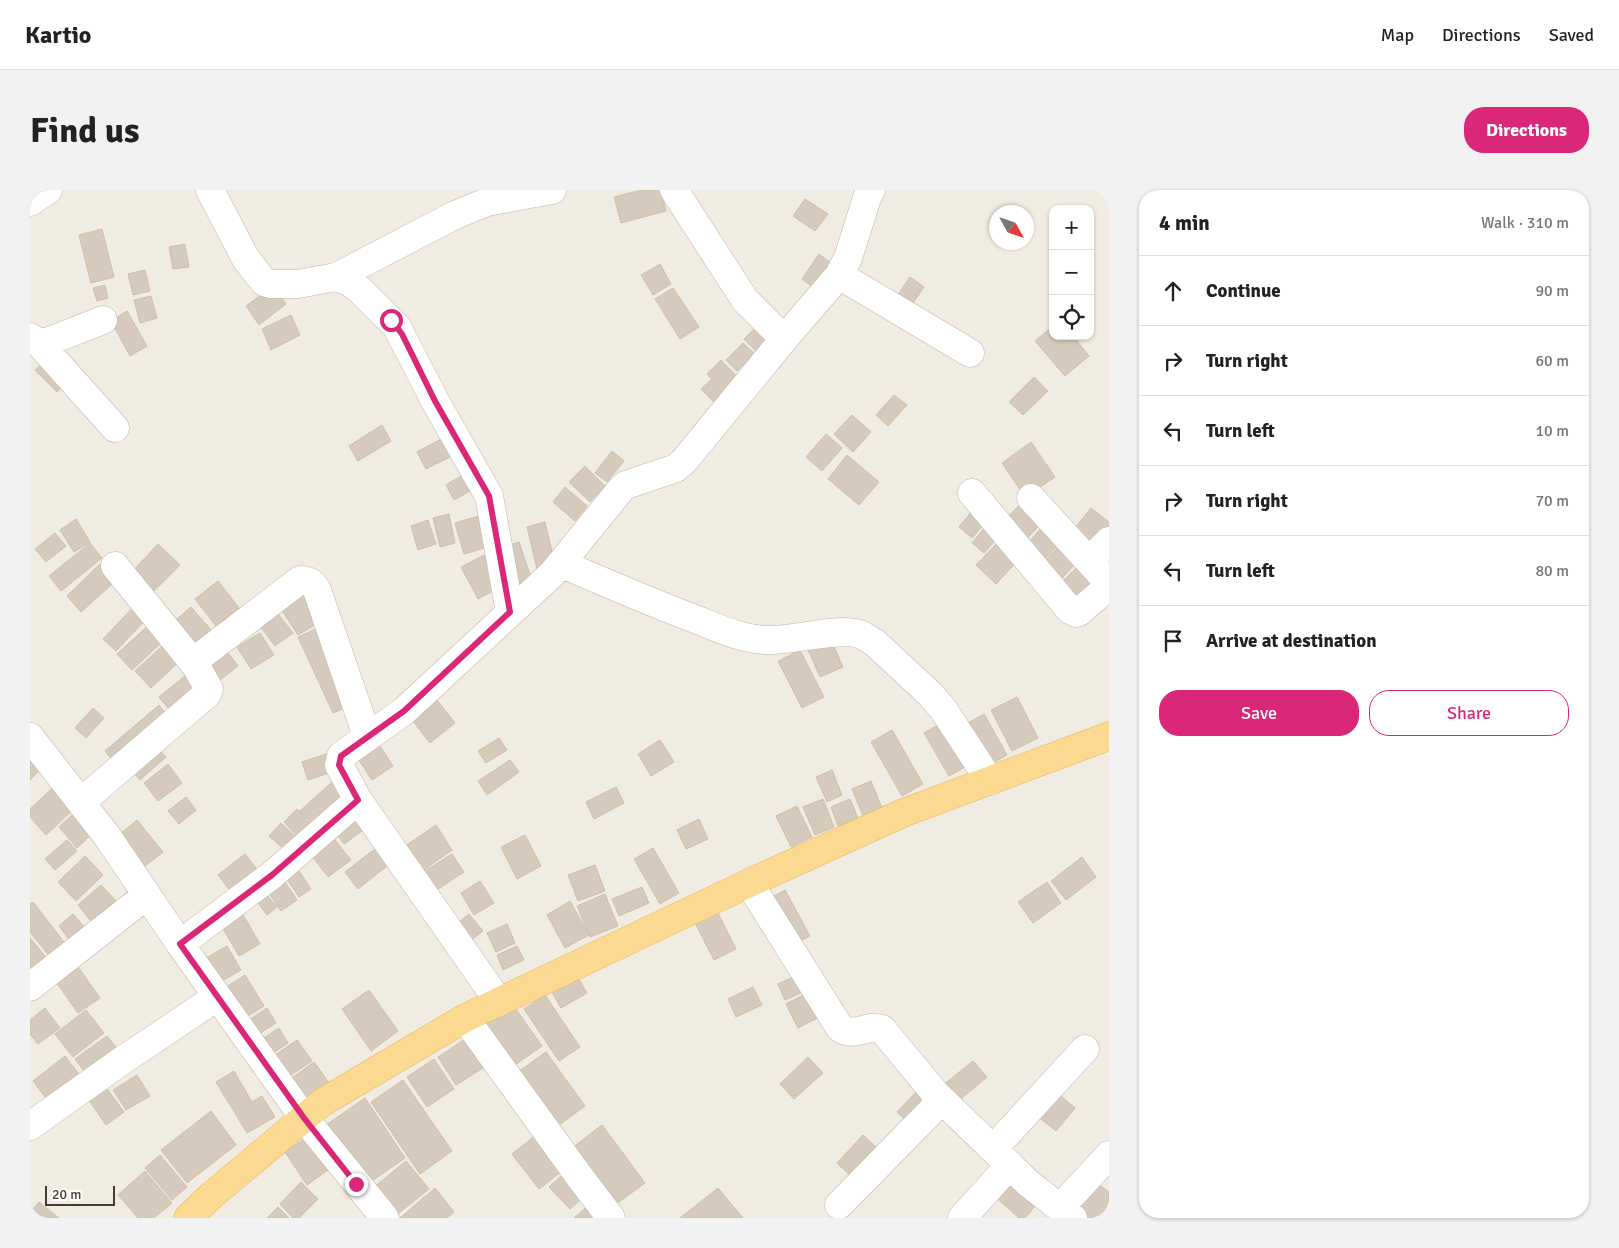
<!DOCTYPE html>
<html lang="en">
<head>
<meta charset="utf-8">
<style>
  body { margin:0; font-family:Signika,sans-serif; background:#f2f2f2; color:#222 }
  .controls { position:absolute; right:15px; top:15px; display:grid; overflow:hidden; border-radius:10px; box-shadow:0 1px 4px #0004 }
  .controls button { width:45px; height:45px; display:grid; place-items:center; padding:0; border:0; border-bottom:1px solid #e0e0e0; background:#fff; color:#222; font:25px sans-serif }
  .compass { position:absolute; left:959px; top:15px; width:45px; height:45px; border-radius:50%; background:#fff; box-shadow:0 1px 4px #0004; rotate:130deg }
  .scale { position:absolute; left:15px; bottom:12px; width:70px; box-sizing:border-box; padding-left:5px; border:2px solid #423c33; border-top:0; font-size:14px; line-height:18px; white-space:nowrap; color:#423c33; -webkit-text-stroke:4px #fff; paint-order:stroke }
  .stop { position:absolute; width:15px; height:15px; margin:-11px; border:4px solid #db2777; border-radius:50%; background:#fff }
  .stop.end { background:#db2777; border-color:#fff; box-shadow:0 1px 5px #0008 }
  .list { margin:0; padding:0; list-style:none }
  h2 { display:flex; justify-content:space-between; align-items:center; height:65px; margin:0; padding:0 20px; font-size:21px }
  h2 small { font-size:16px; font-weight:400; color:#767676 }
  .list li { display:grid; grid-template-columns:32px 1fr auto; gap:15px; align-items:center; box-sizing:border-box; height:70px; padding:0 20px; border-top:1px solid #e0e0e0 }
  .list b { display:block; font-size:19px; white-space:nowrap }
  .list em { font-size:16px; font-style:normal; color:#767676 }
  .actions { display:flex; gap:10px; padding:15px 20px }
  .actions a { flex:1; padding:11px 0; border:1px solid #db2777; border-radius:20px; text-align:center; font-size:18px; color:#db2777 }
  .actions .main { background:#db2777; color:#fff }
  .icon { flex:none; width:28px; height:28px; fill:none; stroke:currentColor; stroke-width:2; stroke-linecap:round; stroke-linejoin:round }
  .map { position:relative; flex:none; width:1079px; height:1028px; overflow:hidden; border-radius:20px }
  header { display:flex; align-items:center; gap:30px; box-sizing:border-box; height:70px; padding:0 25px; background:#fff; border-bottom:1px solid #e0e0e0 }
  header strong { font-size:24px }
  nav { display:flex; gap:28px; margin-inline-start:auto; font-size:18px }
  .intro { display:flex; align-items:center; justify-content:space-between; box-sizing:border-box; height:120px; padding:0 30px }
  h1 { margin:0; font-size:35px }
  .button { padding:12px 22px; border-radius:20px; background:#db2777; color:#fff; font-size:18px; font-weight:700 }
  main { display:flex; gap:30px; padding:0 30px }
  aside { flex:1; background:#fff; border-radius:20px; box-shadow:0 1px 4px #0004 }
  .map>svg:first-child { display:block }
  .building { fill:#d5cabb; stroke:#cdbfab }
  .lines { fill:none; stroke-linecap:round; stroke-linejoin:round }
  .minor-casing { stroke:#bfb6a8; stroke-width:29 }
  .major-casing { stroke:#e0b561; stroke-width:29 }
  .minor { stroke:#fff; stroke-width:28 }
  .major { stroke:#fcd990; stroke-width:28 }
  .route { stroke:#db2777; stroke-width:6 }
</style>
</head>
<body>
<header>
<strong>Kartio</strong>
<nav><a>Map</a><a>Directions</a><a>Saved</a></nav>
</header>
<div class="intro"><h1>Find us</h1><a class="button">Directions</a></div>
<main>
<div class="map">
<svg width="1079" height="1028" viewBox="0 0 1079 1028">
  <rect width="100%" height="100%" fill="#f1ece2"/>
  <path class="building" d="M612,0H631L636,21L591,33L584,7Z
    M775,9L798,24L785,41L763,26Z
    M72,39L84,87L61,93L49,45Z
    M155,54L159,77L143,79L139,57Z
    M789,64L801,73L784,98L772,89Z
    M630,74L641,94L623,105L611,85Z
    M115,80L120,101L103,105L98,84Z
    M880,87L894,97L879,119L865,109Z
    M75,95L78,108L67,111L63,98Z
    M243,96L256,114L229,135L216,116Z
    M643,98L669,137L650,149L625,109Z
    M121,106L127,128L110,133L104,110Z
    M97,121L117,156L100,166L81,131Z
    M261,125L270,145L241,160L232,139Z
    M731,132L744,144L727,162L714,149Z
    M1023,136V146H1043L1059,166L1035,186L1005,151Z
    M713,153L725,164L707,181L696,170Z
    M18,168L39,190L27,202L5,180Z
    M691,170L712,192L687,215L671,199L682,189L677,184Z
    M1004,187L1018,201L993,225L979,212Z
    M864,205L877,215L858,236L846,225Z
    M822,225L841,242L823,262L804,244Z
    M352,235L361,251L328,271L319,256Z
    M796,244L812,258L792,281L776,267Z
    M415,247L424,265L396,279L387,262Z
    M1001,252L1025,287L995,307L972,273Z
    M582,261L594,271L577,292L565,283Z
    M817,265L849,292L829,315L798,289Z
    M555,276L575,296L560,312L539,292Z
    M434,284L443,299L424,310L416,295Z
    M535,297L557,316L545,331L523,312Z
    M995,309L1015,329L992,354L971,334Z
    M947,315L961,326L942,348L929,337Z
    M1061,318L1079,332V337L1061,360L1040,344Z
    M419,324L425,353L410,357L403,328Z
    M452,325L461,356L434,364L425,333Z
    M46,329L60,352L44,362L30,340Z
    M398,330L406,354L388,360L381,336Z
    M961,330L973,341L954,363L942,353Z
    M1017,331L1035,347L1012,372L995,357Z
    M515,332L525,374L507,379L497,337Z
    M25,343L36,356L16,372L5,359Z
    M975,345L994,364L966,394L946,375Z
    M1034,350L1052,366L1026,395L1008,379Z
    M489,352L502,391L483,398L470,358Z
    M60,353L72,368L31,401L19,386Z
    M128,354L150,375L120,405L99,385Z
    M458,363L474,395L448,409L431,377Z
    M1055,369L1069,385L1041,412L1027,397Z
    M74,370L90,387L51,422L37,406Z
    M188,391L209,418L186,436L165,409Z
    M271,395L293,430L268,445L246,411Z
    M109,411L122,423L86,461L73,449Z
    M240,414L263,443L245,456L223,427Z
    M161,417L182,441L163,458L141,434Z
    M119,435L133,451L102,480L87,464Z
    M290,437L324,514L303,523L268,447Z
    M230,443L244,465L221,479L207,457Z
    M799,445L813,477L790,487L776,455Z
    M139,450L155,466L121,498L105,481Z
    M192,455L208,476L186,493L170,471Z
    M770,460L794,507L772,518L748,471Z
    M160,482L174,500L143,524L129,507Z
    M400,501L425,533L400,553L375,521Z
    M987,507L1008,548L982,561L961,520Z
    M129,515L139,528L85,573L75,561Z
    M63,518L74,528L56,548L45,538Z
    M954,524L977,565L954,578L931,537Z
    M917,530L942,573L919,586L894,543Z
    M862,540L893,594L872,606L841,552Z
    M344,547L363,576L342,590L323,561Z
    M469,548L477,560L456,573L448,561Z
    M630,550L644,572L621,586L608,564Z
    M123,553L136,567L110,590L98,576Z
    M0,556L17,572L0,590Z
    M302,562L308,580L278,590L272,572Z
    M480,570L489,582L457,605L448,591Z
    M138,574L152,593L128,611L114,593Z
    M802,580L812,605L797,612L786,587Z
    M304,590L318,605L285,636L270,621Z
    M841,591L852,618L833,626L822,599Z
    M28,593L49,614L16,645L0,627V619Z
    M586,597L594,613L564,629L556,612Z
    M156,607L166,620L149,634L138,621Z
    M793,609L804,637L785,645L773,617Z
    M820,609L828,628L808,636L801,617Z
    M767,616L782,647L761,657L746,626Z
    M332,617L343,633L314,654L303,638Z
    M50,618L68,638L47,658L29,637Z
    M267,619L282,635L269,648L254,632Z
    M669,629L678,649L656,659L647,640Z
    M107,630L133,662L115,676L90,644Z
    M251,633L268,649L256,661L239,646Z
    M406,635L422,660L388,684L371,659Z
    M298,641L321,670L298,687L276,658Z
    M495,645L511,676L487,689L471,657Z
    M37,650L47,661L25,680L15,669Z
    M354,652L367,668L328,699L315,682Z
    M623,658L649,703L630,714L604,669Z
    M215,664L229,682L202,703L188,685Z
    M422,664L434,682L402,703L390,684Z
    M55,666L73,685L46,711L28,692Z
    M1052,667L1066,687L1036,710L1021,691Z
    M263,672L281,699L269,707L251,680Z
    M565,675L575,701L548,711L538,685Z
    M249,683L267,710L251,721L233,694Z
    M450,691L464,713L444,725L431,703Z
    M1017,692L1031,713L1003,733L988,712Z
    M71,695L89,714L64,735L48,715Z
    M612,697L619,713L589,726L582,709Z
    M231,698L247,717L237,725L222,705Z
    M755,700L780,746L763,755L738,709Z
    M575,704L588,736L560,747L547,716Z
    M540,711L559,745L535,758L517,725Z
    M3,712L37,756L21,768L0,742V714Z
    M209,718L230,754L209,766L188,730Z
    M687,721L706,759L684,770L665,733Z
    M43,724L57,740L41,752L29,736Z
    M439,724L453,741L439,752L425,735Z
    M477,734L485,753L466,762L457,743Z
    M0,748L19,771L0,781Z
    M197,756L211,780L187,794L173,770Z
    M487,756L494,770L473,780L467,765Z
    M41,767L70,808L48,823L19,782Z
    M545,782L557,803L531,818L519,797Z
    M772,783L779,799L755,810L748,794Z
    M215,785L234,816L211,830L193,799Z
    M723,797L732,815L706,827L698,809Z
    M339,800L368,841L341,861L312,819Z
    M783,800L795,824L768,838L756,814Z
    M515,805L550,857L529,871L494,819Z
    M483,815L512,856L478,880L449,839Z
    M15,818L30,838L8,854L0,844V830Z
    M237,818L246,833L223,848L213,834Z
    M56,820L74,843L43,867L25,844Z
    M249,838L258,853L236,868L226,853Z
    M77,846L88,860L56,884L45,869Z
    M438,847L456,876L426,895L408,867Z
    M267,850L282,871L252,891L238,870Z
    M516,862L555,916L525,938L485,884Z
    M35,866L51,887L19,912L3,891Z
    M778,867L793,883L764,909L750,894Z
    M404,869L424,899L397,917L377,887Z
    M943,871L957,887L926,913L912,896Z
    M284,872L300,894L271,915L255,893Z
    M204,881L222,912L232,906L245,927L217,943L186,892Z
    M107,885L120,906L96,920L83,900Z
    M69,888L94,922L76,935L52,900Z
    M373,890L422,961L390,984L341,912Z
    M891,897L905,910L881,935L867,922Z
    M1020,897L1045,918L1026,941L1001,921Z
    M335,908L375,968L336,995L296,935Z
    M181,921L206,955L157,993L131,960Z
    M572,935L615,993L585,1015L542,958Z
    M510,942L537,977L509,999L482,964Z
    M283,943L305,975L277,995L255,962Z
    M833,945L851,962L825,990L807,973Z
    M130,965L157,997L142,1010L115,978Z
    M376,971L399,999L365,1026L343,998Z
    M539,979L559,1002L540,1019L519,997Z
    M115,981L142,1013L124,1028H108L88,1005Z
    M977,986L1008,1013L995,1028H989L962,1004Z
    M1061,989L1079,1002V1028H1056L1040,1016Z
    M271,992L288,1009L269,1028H263L250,1014Z
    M405,998L424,1022L417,1028H370Z
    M688,998L713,1028H650Z
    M9,1012L29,1028H0V1023Z
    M562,1012L576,1028H544Z
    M248,1017L259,1028H237Z"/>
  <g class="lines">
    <defs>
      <path id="minor" d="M180,0L216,69L234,92L240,94H268L306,87L319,92L329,99L367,137L405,211L459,306L480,422
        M644,0L715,110L754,149
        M0,12L18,0
        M809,85L940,163
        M306,87L425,25L457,12L522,0
        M0,147L8,152H17L73,130
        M8,152L85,238
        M942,303L1040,420L1046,423L1049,422L1079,396
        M1001,308L1079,393
        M1060,370L1079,351
        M532,374C576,393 620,412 665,429C688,438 713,450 738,450C762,451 808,437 829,444C835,446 840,450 845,453L900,504L913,519L960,591
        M85,376L166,476
        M0,547L77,646L150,754L274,928L355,1028
        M328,610L469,812
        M51,612L177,504L179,499L166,476L168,468L270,390C278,390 282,392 287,400L337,546
        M719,693L810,838C823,848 838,834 852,839L905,903L998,993L1043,1028
        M150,754L242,685L328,610L309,575L311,566L374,521L522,384L592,298L596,295L646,278L654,271L754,149L809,85L818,68L838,5L841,0
        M0,797L117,705
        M435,828L549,986L581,1028
        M0,936L90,872L187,807
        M963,959L1055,859
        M809,1015L912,910
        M1030,1018L1079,965
        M932,1028L980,975"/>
      <path id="major" d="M158,1028L182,1005L293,912L435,828L719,693L873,623L1079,546"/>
    </defs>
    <use href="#minor" class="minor-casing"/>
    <use href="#major" class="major-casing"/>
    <use href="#minor" class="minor"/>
    <use href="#major" class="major"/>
  </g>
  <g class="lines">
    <path class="route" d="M326,994L274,928L150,754L242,685L328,610L309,575L311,566L374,521L480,422L459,306L405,211L372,144L361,130"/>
  </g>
</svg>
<div class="controls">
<button>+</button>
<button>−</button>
<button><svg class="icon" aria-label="locate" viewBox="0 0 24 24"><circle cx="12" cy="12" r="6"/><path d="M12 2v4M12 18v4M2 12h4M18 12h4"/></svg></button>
</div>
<svg class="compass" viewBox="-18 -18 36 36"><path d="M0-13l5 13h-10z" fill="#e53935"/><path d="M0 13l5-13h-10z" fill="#767676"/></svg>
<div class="scale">20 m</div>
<div class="stop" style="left:361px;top:130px"></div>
<div class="stop end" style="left:326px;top:994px"></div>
</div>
<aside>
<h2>4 min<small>Walk · 310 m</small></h2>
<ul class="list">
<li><svg class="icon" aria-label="ahead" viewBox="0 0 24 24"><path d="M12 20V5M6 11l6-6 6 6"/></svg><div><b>Continue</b></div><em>90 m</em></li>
<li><svg class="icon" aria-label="right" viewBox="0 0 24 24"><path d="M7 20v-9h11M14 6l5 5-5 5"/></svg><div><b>Turn right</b></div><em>60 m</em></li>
<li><svg class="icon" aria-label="left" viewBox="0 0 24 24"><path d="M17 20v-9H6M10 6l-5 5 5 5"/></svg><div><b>Turn left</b></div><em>10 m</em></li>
<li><svg class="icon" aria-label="right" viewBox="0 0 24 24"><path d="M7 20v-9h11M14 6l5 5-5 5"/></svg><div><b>Turn right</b></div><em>70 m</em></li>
<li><svg class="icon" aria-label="left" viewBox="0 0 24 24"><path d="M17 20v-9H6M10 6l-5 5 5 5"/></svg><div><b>Turn left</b></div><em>80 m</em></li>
<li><svg class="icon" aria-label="arrive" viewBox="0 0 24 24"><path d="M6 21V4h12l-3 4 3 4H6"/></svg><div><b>Arrive at destination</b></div></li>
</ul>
<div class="actions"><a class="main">Save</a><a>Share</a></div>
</aside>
</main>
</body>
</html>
